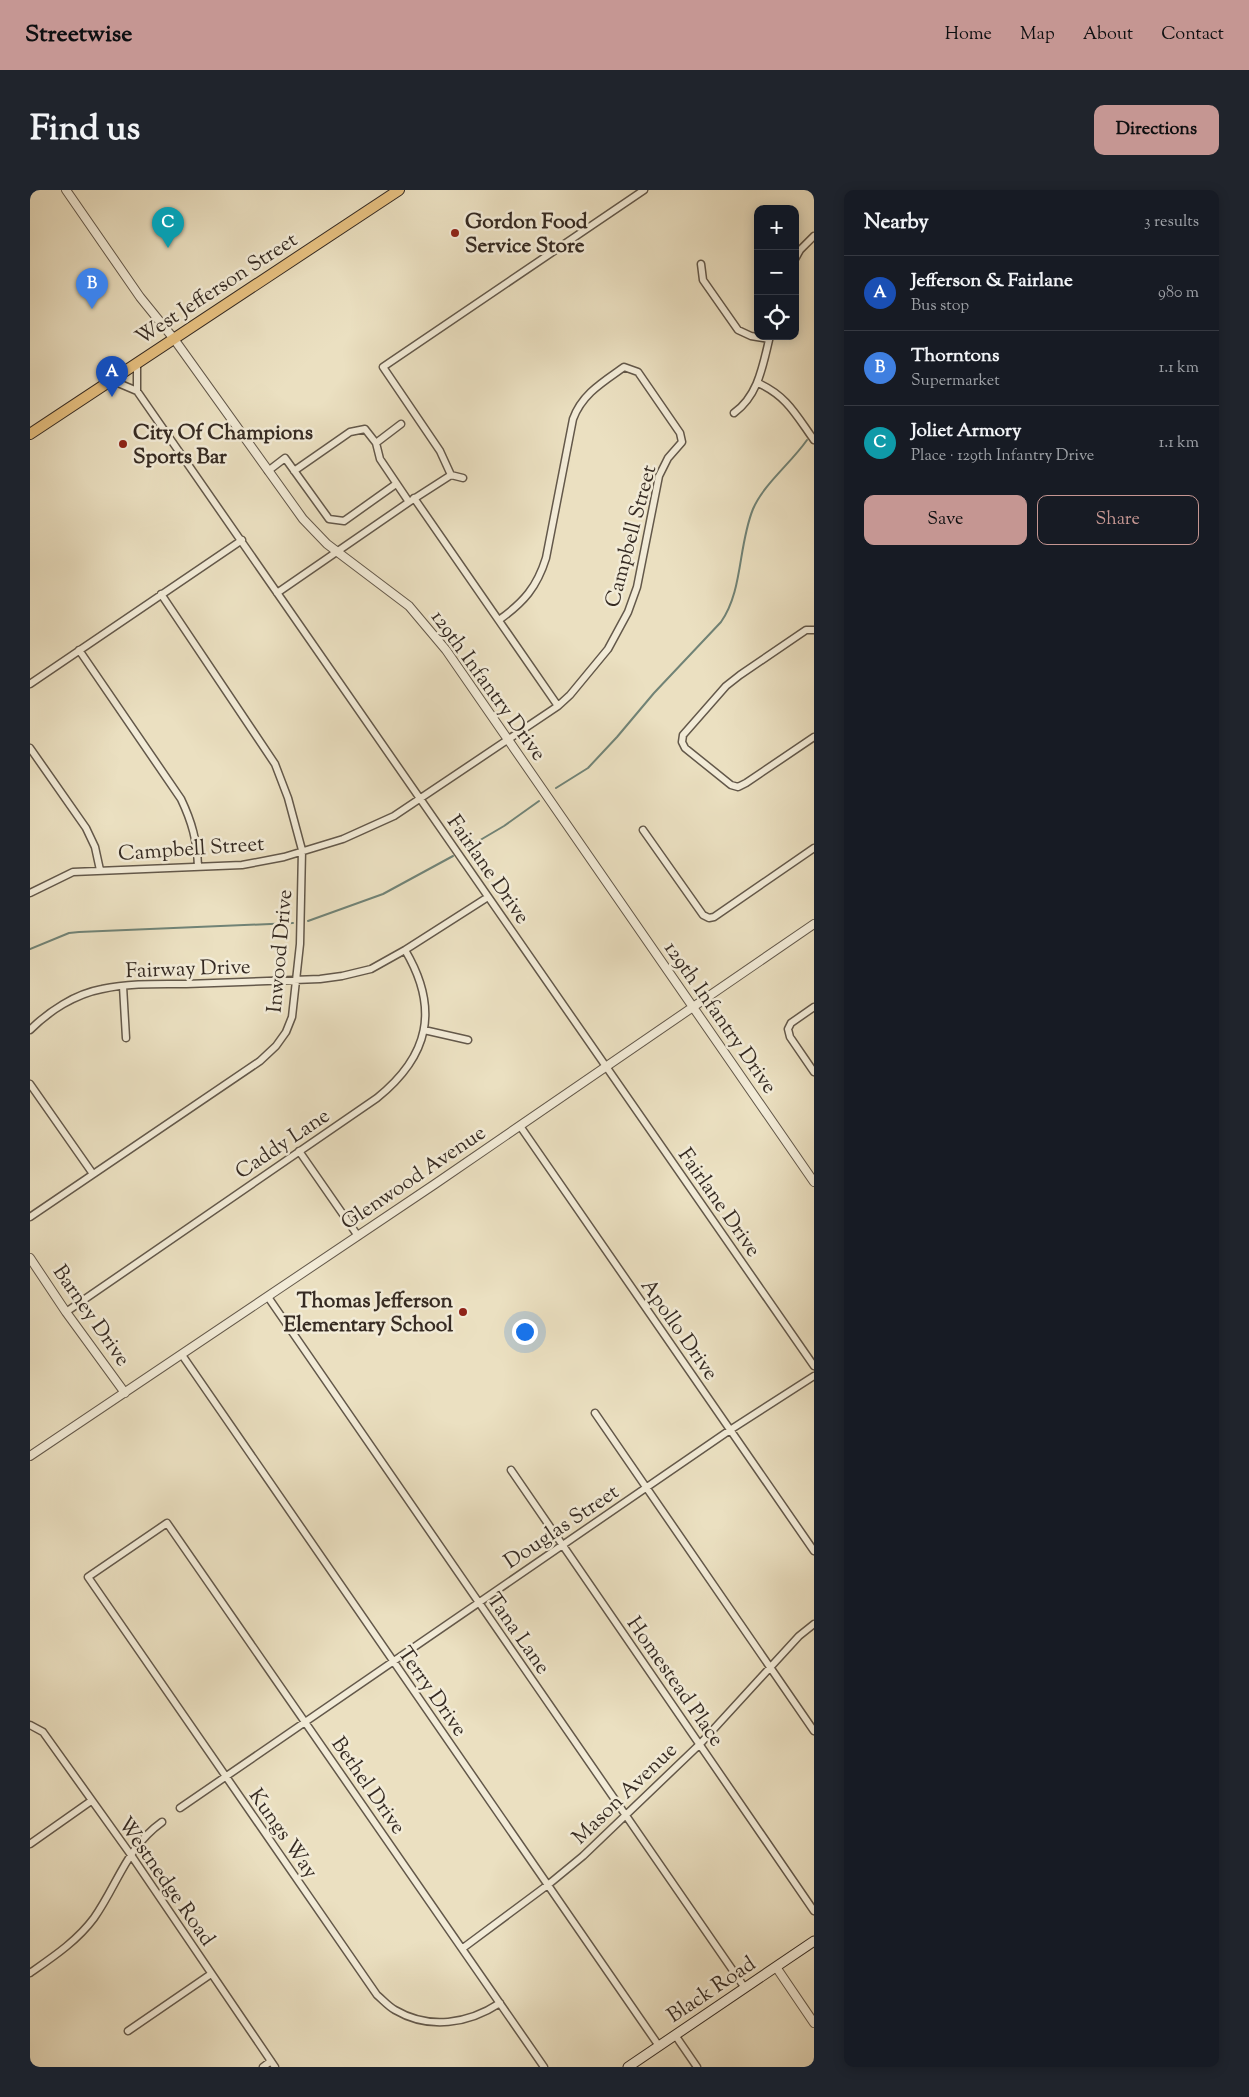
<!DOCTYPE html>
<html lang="en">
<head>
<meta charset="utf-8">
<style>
  body { margin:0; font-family:"Sorts Mill Goudy",serif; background:#20242c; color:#f1f3f6 }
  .controls { position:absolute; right:15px; top:15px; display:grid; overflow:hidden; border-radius:10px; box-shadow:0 2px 12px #0003 }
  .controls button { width:45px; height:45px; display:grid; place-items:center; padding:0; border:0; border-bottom:1px solid #363941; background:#171b24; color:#f1f3f6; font:25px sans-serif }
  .you { position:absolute; left:494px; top:1141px; width:18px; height:18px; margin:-12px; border:4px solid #fff; border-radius:50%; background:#1a73e8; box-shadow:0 0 0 8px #1a73e833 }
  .badge { display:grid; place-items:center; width:32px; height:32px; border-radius:50%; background:#c59692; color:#fff; font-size:16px; font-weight:700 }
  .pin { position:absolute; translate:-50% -41px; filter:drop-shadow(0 1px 2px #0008) }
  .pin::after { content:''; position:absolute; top:26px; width:18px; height:15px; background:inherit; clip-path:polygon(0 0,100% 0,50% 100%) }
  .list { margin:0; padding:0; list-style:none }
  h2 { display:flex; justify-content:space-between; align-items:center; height:65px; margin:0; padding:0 20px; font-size:21px }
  h2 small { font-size:16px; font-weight:400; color:#9ea1a6 }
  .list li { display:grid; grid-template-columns:32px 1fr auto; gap:15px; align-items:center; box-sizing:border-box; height:75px; padding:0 20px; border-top:1px solid #363941 }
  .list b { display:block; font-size:19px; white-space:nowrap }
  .list p { margin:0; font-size:16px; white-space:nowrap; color:#9ea1a6 }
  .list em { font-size:16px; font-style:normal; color:#9ea1a6 }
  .actions { display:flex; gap:10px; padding:15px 20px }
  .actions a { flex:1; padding:11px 0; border:1px solid #c59692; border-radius:10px; text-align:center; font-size:18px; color:#c59692 }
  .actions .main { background:#c59692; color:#111 }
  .icon { flex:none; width:28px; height:28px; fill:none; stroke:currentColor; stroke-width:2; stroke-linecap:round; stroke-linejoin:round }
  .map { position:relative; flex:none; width:784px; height:1877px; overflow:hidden; border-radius:10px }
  header { display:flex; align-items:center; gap:30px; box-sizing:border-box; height:70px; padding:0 25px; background:#c59692; color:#111 }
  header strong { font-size:24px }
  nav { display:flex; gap:28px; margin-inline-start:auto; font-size:18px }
  .intro { display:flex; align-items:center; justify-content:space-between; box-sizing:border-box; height:120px; padding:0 30px }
  h1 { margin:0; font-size:35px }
  .button { padding:12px 22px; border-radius:10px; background:#c59692; color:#111; font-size:18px; font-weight:700 }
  main { display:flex; gap:30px; padding:0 30px }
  aside { flex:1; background:#171b24; border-radius:10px; box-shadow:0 2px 12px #0003 }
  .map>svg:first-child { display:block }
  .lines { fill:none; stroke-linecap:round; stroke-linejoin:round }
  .stream { stroke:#718376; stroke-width:2 }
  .minor-casing { stroke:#63584a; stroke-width:9 }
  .tertiary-casing { stroke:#63584a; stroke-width:10 }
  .secondary-casing { stroke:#362b23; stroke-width:11 }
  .primary-casing { stroke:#362b23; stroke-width:12 }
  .minor { stroke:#f2ebd7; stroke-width:6 }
  .tertiary { stroke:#f2ebd7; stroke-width:8 }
  .secondary { stroke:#f2ebd7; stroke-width:9 }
  .primary { stroke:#e6c080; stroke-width:10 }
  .poi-dot { fill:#8f2418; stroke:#f2ebd7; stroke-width:2 }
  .labels { text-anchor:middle; stroke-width:5; stroke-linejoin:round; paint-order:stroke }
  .poi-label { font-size:21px; font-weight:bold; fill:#362b23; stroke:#f2ebd7; text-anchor:start }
  .street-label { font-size:21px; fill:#362b23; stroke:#f2ebd7 }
</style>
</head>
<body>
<header>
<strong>Streetwise</strong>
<nav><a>Home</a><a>Map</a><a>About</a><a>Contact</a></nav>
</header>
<div class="intro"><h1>Find us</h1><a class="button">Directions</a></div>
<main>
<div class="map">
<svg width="784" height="1877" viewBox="0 0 784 1877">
  <rect width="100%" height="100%" fill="#ebe0c1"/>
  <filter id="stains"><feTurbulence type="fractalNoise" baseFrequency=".004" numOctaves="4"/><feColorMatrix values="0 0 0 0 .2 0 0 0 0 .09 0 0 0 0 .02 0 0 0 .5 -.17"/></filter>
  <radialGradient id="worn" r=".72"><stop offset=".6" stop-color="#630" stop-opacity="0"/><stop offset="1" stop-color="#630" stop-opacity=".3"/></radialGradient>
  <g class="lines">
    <path class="stream" d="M526,598L558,578L587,547L624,503L691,432C713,401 708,356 723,319C733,295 761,273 777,250
      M435,659L474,636L509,611
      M278,731L353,704L423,666
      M0,759L39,743L49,742L263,733"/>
    <defs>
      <path id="minor" d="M765,69L770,60L784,46
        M671,74L673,90L708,140L721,146L739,149
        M107,173V201
        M81,190L107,201L784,1176
        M728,193C757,206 766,225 784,250
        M704,223C729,205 733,174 740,146
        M371,234L346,253L350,269L379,312
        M238,281L255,268L299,329L314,331L366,294
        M264,281L320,242L335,239L346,253
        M421,285L410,261L353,177L614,0
        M384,308L528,516
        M247,403L379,312L421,285L433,288
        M784,440H776L710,485L696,496L653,545L652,552L655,558L701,595L708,597L716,593L784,547
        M49,460L151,609C162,632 167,651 168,676
        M0,494L212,350
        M0,558L56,638L65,657L70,680
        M613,640L673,725L679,728L684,727L784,658
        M0,703L43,682L212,675L254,667L313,649L364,626L528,516L540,505L578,459L598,422L607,397L629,286L638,268L652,252L650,243L608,182L594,177C573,192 552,204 543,229L516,368C507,397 494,412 469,430
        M93,796L96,848
        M784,817L761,833L758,839L760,847L784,882
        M0,840C19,821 45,804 72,799C99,793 128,794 156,794C200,792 245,791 290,789L312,786L341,779L375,760L458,707
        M394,840L438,850
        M0,894L63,984
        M490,936L784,1361
        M269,961L328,1046
        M0,1027L230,871L246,856L256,842L262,827L270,754L272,660L258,608L245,574L131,404
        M238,1107L715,1798
        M36,1122L347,908C399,866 410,819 375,760
        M152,1165L629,1856
        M565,1223L784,1541
        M481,1280L784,1721
        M0,1535L13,1542L101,1665L245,1877
        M150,1618L700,1240L784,1186
        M0,1654L61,1611
        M433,1758L519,1694L553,1666L670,1554L769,1446L784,1434
        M0,1783C23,1767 47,1751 64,1728C88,1694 96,1658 132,1632
        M470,1813C438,1834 399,1840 365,1820C358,1816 353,1810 347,1805L58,1387L137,1333L514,1877
        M98,1841L181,1784
        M645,1845L667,1877
        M233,1877L241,1871"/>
      <path id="tertiary" d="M36,0L110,107L144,149L273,329L297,354L379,416L416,460L784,992
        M0,1068L36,1122L95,1203
        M0,1266L405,994L784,734
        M746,1777L784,1833"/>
      <path id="secondary" d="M598,1877L784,1751"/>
      <path id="primary" d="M0,244L369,0"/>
    </defs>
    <use href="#minor" class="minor-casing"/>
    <use href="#tertiary" class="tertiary-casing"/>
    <use href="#secondary" class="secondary-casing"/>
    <use href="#primary" class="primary-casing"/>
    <use href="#minor" class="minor"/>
    <use href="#tertiary" class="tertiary"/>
    <use href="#secondary" class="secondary"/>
    <use href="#primary" class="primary"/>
  </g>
  <g class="poi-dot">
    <circle cx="425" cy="43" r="5"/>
    <circle cx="93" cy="254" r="5"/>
    <circle cx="433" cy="1122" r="5"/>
  </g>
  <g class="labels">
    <g class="poi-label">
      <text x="435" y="38">Gordon Food<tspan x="435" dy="24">Service Store</tspan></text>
      <text x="103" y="249">City Of Champions<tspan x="103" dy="24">Sports Bar</tspan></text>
      <text x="423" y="1117" text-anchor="end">Thomas Jefferson<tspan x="423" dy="24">Elementary School</tspan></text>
    </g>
    <g class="street-label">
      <text transform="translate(186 98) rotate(-33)" y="7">West Jefferson Street</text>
      <text transform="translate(600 346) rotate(-75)" y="7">Campbell Street</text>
      <text transform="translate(459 495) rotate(54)" y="7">129th Infantry Drive</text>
      <text transform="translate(161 658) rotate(-4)" y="7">Campbell Street</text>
      <text transform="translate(459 679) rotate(55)" y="7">Fairlane Drive</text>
      <text transform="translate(249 761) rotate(-85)" y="7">Inwood Drive</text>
      <text transform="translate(158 778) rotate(-2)" y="7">Fairway Drive</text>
      <text transform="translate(691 827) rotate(55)" y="7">129th Infantry Drive</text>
      <text transform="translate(252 953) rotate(-34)" y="7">Caddy Lane</text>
      <text transform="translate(383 987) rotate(-34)" y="7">Glenwood Avenue</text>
      <text transform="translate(690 1012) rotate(55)" y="7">Fairlane Drive</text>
      <text transform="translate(62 1125) rotate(55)" y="7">Barney Drive</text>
      <text transform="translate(650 1139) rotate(55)" y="7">Apollo Drive</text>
      <text transform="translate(531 1336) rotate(-34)" y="7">Douglas Street</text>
      <text transform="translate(489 1443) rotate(55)" y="7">Tana Lane</text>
      <text transform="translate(646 1491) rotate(55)" y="7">Homestead Place</text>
      <text transform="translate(403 1501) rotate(55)" y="7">Terry Drive</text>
      <text transform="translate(339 1595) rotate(55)" y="7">Bethel Drive</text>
      <text transform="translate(594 1603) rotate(-44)" y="7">Mason Avenue</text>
      <text transform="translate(254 1643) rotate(55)" y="7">Kungs Way</text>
      <text transform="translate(137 1691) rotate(55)" y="7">Westnedge Road</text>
      <text transform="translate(681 1799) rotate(-34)" y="7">Black Road</text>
    </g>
  </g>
  <rect width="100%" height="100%" filter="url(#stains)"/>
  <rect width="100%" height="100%" fill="url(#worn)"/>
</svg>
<div class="controls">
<button>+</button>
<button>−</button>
<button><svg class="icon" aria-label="locate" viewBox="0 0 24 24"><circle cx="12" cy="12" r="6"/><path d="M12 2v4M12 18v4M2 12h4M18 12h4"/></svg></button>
</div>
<div class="you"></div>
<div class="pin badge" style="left:82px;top:207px;background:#1a4fb4">A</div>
<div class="pin badge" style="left:62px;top:119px;background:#3f7fe0">B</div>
<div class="pin badge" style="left:138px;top:58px;background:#0f9aa8">C</div>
</div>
<aside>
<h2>Nearby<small>3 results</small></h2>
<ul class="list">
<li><span class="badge" style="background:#1a4fb4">A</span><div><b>Jefferson &amp; Fairlane</b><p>Bus stop</p></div><em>980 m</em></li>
<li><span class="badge" style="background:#3f7fe0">B</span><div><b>Thorntons</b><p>Supermarket</p></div><em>1.1 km</em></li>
<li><span class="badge" style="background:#0f9aa8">C</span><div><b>Joliet Armory</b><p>Place · 129th Infantry Drive</p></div><em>1.1 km</em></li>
</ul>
<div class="actions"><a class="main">Save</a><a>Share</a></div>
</aside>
</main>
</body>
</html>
